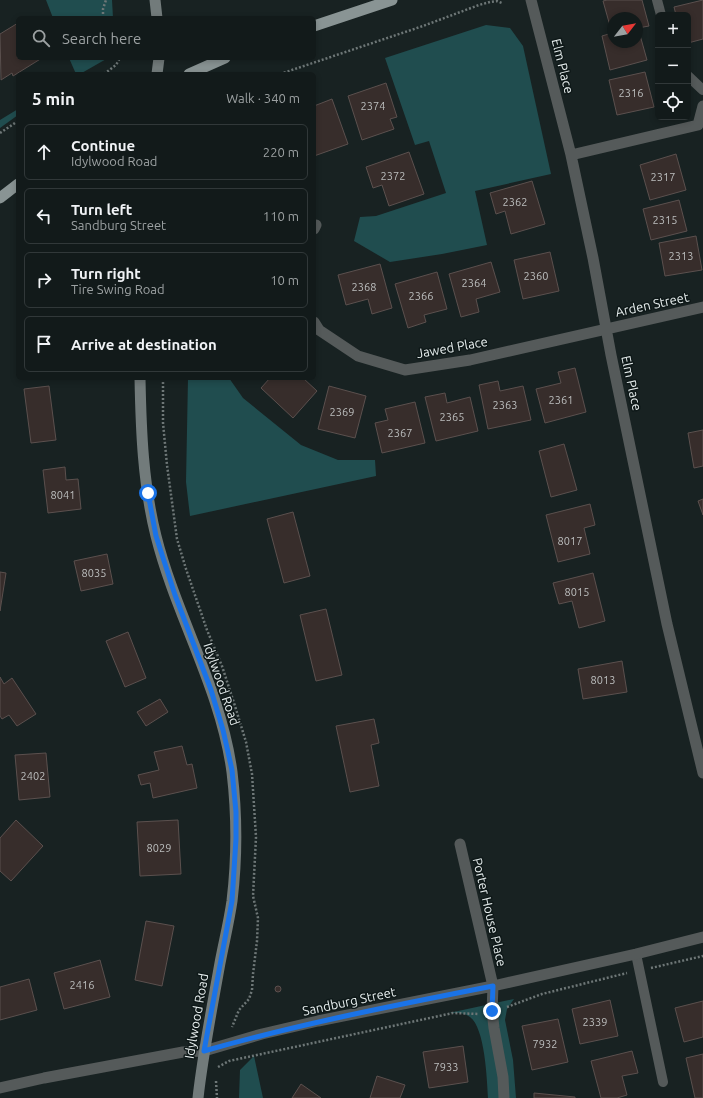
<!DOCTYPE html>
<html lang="en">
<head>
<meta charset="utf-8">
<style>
  body { margin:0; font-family:Ubuntu,sans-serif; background:#1f2727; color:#f1f3f6 }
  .controls { position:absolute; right:12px; top:12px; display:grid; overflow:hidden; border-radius:6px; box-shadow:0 2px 6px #0003 }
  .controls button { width:36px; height:36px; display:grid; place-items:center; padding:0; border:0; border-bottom:1px solid #313839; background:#121a1a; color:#f1f3f6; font:20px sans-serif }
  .compass { position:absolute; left:607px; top:12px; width:36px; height:36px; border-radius:50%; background:#121a1a; box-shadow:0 2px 6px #0003; rotate:59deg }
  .stop { position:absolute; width:12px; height:12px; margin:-9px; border:3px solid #1a73e8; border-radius:50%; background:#fff }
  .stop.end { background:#1a73e8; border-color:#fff; box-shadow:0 1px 4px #0008 }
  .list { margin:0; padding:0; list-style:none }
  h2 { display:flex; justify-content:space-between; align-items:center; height:52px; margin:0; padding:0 16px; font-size:17px }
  h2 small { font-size:13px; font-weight:400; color:#9ca1a2 }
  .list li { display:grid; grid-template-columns:26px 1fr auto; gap:12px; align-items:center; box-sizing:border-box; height:56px; margin:0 8px 8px; padding:0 8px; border:1px solid #313839; border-radius:6px }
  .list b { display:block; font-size:15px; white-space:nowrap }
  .list p { margin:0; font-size:13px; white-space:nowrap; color:#9ca1a2 }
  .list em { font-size:13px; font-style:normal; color:#9ca1a2 }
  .icon { flex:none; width:22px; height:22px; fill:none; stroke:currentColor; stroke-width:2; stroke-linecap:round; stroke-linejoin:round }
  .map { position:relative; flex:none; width:703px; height:1098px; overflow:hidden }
  .search { position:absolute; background:#121a1a; box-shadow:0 2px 6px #0003; left:16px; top:16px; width:300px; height:44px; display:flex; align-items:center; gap:10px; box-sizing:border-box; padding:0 14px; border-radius:6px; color:#9ca1a2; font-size:15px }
  .panel { position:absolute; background:#121a1a; box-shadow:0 2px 6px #0003; left:16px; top:72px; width:300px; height:308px; border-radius:6px }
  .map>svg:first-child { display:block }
  .forest { fill:#204d4f }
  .building { fill:#372d2b; stroke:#5b504e; fill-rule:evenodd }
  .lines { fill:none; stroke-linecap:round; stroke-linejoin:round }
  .path { stroke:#6e7777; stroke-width:2.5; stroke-dasharray:2 2; stroke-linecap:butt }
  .service { stroke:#555a5a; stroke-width:10 }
  .minor { stroke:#555a5a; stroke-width:11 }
  .secondary { stroke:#727b7b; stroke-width:11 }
  .primary { stroke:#899494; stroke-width:11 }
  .route { stroke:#1a73e8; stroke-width:5 }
  .labels { text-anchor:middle; stroke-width:3; stroke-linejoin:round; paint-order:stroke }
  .number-label { font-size:11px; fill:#bcbebe }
  .street-label { font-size:13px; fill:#e8efef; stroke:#0f1919 }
</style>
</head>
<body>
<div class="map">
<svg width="703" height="1098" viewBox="0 0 703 1098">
  <rect width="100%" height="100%" fill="#182222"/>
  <path class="forest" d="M46,0H112L113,18H53Z
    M486,25L510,28L523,46L551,174L475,191L487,245L442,254L390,262L354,241L360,217L376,216L446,193L429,141L415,145L385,58Z
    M69,58H108L80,74H76Z
    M18,109V115L0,128V120Z
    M188,378H229L243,398L301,445L338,460H375L376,476L190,516L186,482Z
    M514,999L507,1009L505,1020L513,1060L516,1098H488C487,1079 485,1028 470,1017C464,1012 457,1013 449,1013Z
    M254,1056L263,1098H239L240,1070Z"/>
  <path class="building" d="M607,0H642L649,26L638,28L647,60L610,70L602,36L612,33L603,1ZM613,18H637V42H613Z
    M703,0V39L688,43V15H676L674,7Z
    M18,23V58H42L13,76L12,73L1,80L0,34Z
    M645,72L654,107L617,115L609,80Z
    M386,83L397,117L390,119L394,129L362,140L348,96Z
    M332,99L348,144L314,156V106Z
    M409,152L424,194L389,206L382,185L373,188L366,167Z
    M676,154L686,190L650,200L640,165Z
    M532,181L545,224L511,234L505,211L496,214L490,193Z
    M679,200L687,231L651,240L643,209Z
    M696,236L702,270L665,276L659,243Z
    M550,252L559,291L523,299L514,260Z
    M491,262L500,292L476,299L479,312L461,317L449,274Z
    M380,264L392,308L372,314L368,299L346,305L338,275Z
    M437,272L447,309L424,315L426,322L408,328L395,284Z
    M575,368L586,412L545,423L536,389L561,383L558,372Z
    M270,378H303L317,391L293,418L261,388Z
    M498,381L500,391L523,386L531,420L488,429L479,385Z
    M49,386L56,440L31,443L24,389Z
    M329,386L366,396L355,438L318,429Z
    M445,393L447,403L470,397L478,431L436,441L425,397Z
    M415,402L425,443L382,453L375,423L388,420L385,409Z
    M703,430V466L694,468L688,433Z
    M564,444L577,490L551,497L539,451Z
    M65,467L66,480L78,479L81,509L48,513L43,470Z
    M703,499V515L698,501Z
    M590,504L595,525L584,528L590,554L558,562L546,515Z
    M293,512L310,576L284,583L267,519Z
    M107,554L113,584L81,591L74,561Z
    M0,572L6,573L0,611Z
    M593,573L605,621L579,628L572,601L559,604L553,583Z
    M326,609L342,675L316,681L300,615Z
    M128,632L146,678L125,687L106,641Z
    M622,661L627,692L583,699L578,669Z
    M0,677L4,684L12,678L36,714L17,726L9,715L2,719L0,716Z
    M160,699L168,712L146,726L137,712Z
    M374,719L379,743L371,745L379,786L350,792L336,726Z
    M182,746L187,765L192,764L197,788L153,798L150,783L141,785L138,775L159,770L154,752Z
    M46,753L50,797L19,800L15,755Z
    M16,820L43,846L11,881L0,871V838Z
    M178,820L181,874L140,876L137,822Z
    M146,921L174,926L162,986L135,980Z
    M100,960L110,997L64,1009L54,973Z
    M29,979L37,1010L0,1020V987Z
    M275 989a3 3 0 1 1 6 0a3 3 0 1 1-6 0Z
    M610,1000L618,1036L580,1044L572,1009Z
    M703,1001V1037L684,1042L675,1008Z
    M558,1019L568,1062L532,1070L522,1026Z
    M463,1046L468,1082L429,1088L423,1052Z
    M632,1051L638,1073L622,1076L627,1095L617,1098H601L591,1061Z
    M703,1054V1098H695L686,1058Z
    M377,1076L405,1085L400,1098H370Z
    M301,1084L321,1098H292Z
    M534,1093L575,1097V1098H534Z"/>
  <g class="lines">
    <path class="path" d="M103,18V9L106,0
      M127,58H140
      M104,74L116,65L120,58
      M280,74L423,26L479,5L490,2L497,1L502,3
      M0,133L18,121
      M163,378V423L167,465L177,539L186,569L207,630L222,666L235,706L246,742L252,774L256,837L253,896L258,918L257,941L253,974L252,990L249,999L239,1010L232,1027
      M651,968L703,956
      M507,1007L542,994L627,973
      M218,1067L229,1061L453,1013L479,1014
      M216,1081L217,1098"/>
    <path class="service" d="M657,0L661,15
      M688,76L703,90
      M636,954L663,1082"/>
    <path class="minor" d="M531,0L571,155L593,258L611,355L667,624L703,773
      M698,125L703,106
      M571,155L698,125
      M314,229L316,225
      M314,322L319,330L358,356L405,370L470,360L703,307
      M460,844L493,986L492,1011L494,1028L503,1077L504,1098
      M0,1088L44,1078L183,1052L204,1051L262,1034L318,1021L493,986L636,954L703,937"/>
    <path class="secondary" d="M155,0L157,18
      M157,74L159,58
      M140,378C141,431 143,484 156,536C176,616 221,689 232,772C237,814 237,859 232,901C229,922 224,942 220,963C212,1008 203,1053 198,1098"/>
    <path class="primary" d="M314,26L392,0
      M189,74L225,58
      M0,198L18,184"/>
  </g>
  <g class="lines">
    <path class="route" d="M148,493L156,536L175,595L211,690L223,730L232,770L236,812V839L232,901L204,1051C299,1024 396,1005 493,986L492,1011"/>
  </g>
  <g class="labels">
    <g class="number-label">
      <text x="631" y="97">2316</text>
      <text x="373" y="110">2374</text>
      <text x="393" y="180">2372</text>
      <text x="663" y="181">2317</text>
      <text x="515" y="206">2362</text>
      <text x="665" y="224">2315</text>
      <text x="681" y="260">2313</text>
      <text x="536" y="280">2360</text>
      <text x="474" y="287">2364</text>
      <text x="364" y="291">2368</text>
      <text x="421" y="300">2366</text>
      <text x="561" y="404">2361</text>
      <text x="505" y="409">2363</text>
      <text x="342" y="416">2369</text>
      <text x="452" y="421">2365</text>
      <text x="400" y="437">2367</text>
      <text x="63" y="499">8041</text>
      <text x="570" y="545">8017</text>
      <text x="94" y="577">8035</text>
      <text x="577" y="596">8015</text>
      <text x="603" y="684">8013</text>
      <text x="33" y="780">2402</text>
      <text x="159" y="852">8029</text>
      <text x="82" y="989">2416</text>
      <text x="595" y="1026">2339</text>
      <text x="545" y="1048">7932</text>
      <text x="446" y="1071">7933</text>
    </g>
    <g class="street-label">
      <text transform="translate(563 66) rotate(76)" y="5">Elm Place</text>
      <text transform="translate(652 304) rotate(-12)" y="5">Arden Street</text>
      <text transform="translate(452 347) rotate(-10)" y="5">Jawed Place</text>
      <text transform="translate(632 383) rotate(78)" y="5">Elm Place</text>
      <text transform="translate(222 684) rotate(71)" y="5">Idylwood Road</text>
      <text transform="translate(490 912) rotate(77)" y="5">Porter House Place</text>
      <text transform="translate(349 1001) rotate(-12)" y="5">Sandburg Street</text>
      <text transform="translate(196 1016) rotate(-80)" y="5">Idylwood Road</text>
    </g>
  </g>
</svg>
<div class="controls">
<button>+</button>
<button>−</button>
<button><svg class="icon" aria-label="locate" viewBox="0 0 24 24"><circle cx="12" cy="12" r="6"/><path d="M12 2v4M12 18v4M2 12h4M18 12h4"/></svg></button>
</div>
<svg class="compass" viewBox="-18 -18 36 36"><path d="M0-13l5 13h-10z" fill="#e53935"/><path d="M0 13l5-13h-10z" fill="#9ca1a2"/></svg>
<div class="stop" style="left:148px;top:493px"></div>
<div class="stop end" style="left:492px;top:1011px"></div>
<div class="search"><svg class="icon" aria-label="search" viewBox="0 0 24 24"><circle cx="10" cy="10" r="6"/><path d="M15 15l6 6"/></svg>Search here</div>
<section class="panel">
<h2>5 min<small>Walk · 340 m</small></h2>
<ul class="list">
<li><svg class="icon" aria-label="ahead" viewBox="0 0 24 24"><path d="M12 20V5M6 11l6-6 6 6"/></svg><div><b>Continue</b><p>Idylwood Road</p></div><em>220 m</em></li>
<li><svg class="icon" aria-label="left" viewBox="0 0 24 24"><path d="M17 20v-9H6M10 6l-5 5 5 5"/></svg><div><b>Turn left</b><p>Sandburg Street</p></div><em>110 m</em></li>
<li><svg class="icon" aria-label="right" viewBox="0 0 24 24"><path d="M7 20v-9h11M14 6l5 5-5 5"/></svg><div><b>Turn right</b><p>Tire Swing Road</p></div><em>10 m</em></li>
<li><svg class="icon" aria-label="arrive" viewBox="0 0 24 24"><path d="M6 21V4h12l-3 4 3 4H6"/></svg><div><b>Arrive at destination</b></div></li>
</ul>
</section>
</div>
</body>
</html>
